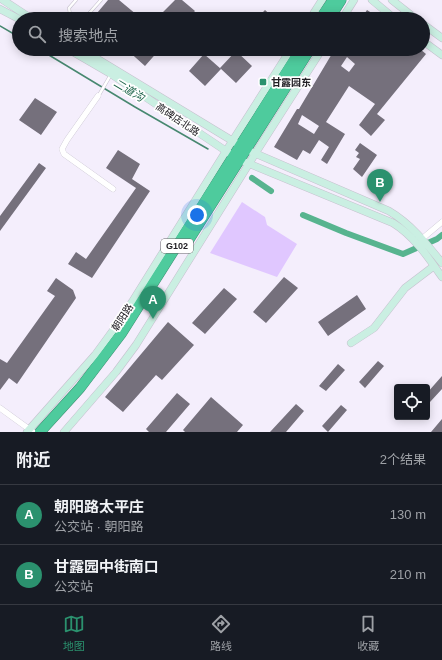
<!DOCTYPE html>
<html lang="zh">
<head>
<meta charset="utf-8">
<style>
  body { margin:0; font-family:Arial,"Noto Sans SC",sans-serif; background:#20242c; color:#f1f3f6 }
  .controls { position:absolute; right:12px; bottom:12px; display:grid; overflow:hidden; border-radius:4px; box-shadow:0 2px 10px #0003 }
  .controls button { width:36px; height:36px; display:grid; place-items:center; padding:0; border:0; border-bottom:1px solid #363941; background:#171b24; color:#f1f3f6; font:20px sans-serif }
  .you { position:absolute; left:197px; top:215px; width:14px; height:14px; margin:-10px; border:3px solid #fff; border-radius:50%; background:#1a73e8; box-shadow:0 0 0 6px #1a73e833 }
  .badge { display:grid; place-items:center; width:26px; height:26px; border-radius:50%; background:#2b916e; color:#fff; font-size:13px; font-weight:700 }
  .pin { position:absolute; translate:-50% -33px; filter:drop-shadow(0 1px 2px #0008) }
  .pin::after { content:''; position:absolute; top:21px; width:14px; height:12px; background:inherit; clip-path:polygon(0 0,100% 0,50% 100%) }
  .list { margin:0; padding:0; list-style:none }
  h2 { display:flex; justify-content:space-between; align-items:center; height:52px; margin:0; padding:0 16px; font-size:17px }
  h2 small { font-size:13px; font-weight:400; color:#9ea1a6 }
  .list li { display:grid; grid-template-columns:26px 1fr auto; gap:12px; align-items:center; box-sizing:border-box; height:60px; padding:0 16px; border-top:1px solid #363941 }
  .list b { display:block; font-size:15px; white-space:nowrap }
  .list p { margin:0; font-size:13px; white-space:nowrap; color:#9ea1a6 }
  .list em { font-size:13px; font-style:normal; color:#9ea1a6 }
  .icon { flex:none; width:22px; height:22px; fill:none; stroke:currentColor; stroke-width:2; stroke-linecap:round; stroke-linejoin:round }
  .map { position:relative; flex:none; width:442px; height:432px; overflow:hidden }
  .search { position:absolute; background:#171b24; box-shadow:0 2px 10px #0003; left:12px; right:12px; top:12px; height:44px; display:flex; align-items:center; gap:10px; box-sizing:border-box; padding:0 14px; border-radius:22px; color:#9ea1a6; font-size:15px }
  .sheet { height:172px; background:#171b24 }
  nav { display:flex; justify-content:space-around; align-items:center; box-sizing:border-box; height:56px; border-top:1px solid #363941; background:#171b24; font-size:11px; color:#9ea1a6 }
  nav a { display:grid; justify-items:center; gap:2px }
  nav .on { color:#2b916e }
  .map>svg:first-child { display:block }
  .green { fill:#e0c7ff }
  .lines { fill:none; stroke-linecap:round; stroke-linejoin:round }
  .stream { stroke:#478870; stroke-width:1.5 }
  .canal { stroke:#57b48f; stroke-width:6 }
  .building { fill:#75707c; fill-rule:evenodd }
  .lane-casing { stroke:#c6c1ce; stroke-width:3.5 }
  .street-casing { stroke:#c6c1ce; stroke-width:6 }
  .secondary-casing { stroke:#c6c1ce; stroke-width:8 }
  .highway-casing { stroke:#3f9073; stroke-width:11 }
  .lane { stroke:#fff; stroke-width:2.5 }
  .street { stroke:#fff; stroke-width:5.5 }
  .secondary { stroke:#caefe2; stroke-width:7 }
  .highway { stroke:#4ecb9d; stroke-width:10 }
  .poi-dot { fill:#2b916e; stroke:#fff; stroke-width:1.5 }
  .labels { text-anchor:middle; stroke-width:3.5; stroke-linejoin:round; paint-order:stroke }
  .shield { fill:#fff; stroke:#656467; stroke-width:1 }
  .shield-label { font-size:9px; font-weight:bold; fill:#232126 }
  .poi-label { font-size:10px; font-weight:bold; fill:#232126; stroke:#fff; text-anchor:start }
  .street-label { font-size:10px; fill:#232126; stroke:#fff }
  .water-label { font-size:11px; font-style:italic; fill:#1e644b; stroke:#fff }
</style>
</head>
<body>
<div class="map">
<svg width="442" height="432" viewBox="0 0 442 432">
  <rect width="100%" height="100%" fill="#f4eefc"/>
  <path class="green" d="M242,202L265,217L267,225L297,244L277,277L210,253Z"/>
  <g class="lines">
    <path class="stream" d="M0,26L19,37
      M39,49L135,107L208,149"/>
    <path class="canal" d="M252,178L271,191
      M303,215L346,233L403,254L437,239L442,235"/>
  </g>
  <path class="building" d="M108,0H119L137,15L134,19H92Z
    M175,0H182L195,11L188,19H169L162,13Z
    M265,10L275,19H256Z
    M367,10L381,19H361Z
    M126,49H160L145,66Z
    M341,49H420L426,54L377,114L385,120L371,136L359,125L375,104L349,86L326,122L345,134L327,164L321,160L329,147L319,140L310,154L303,150L297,160L274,147L297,109H299L333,52L337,54ZM347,57L355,64L349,72L341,66ZM302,115L319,126L314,134L298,124Z
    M236,51L252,66L236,83L220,68Z
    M204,54L221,69L205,86L189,71Z
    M35,98L57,112L41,135L19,120Z
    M360,143L377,155L362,177L353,169L360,159L356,157L359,153L355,150Z
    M118,150L140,164L132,179L150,191L92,278L68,264L76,252L86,259L136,188L106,168Z
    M39,163L46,168L0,231V216Z
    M284,277L298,288L266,323L253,312Z
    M56,278L73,290L76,298L17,384L9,378L0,390V359L7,363L55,296L47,291Z
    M224,288L237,299L205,334L192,323Z
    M357,295L366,309L328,336L318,322Z
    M168,322L194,345L162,380L156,375L123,412L105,397Z
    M378,361L384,366L365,388L359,382Z
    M338,364L345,370L326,391L319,386Z
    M442,376V389L430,402L427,399V393Z
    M177,393L190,404L166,432H149L146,429Z
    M211,397L243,425L237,432H185L183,430Z
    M296,404L304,411L286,432H270Z
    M341,405L347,410L328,432L322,426Z
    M442,419V432H431Z"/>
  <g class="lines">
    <defs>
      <path id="lane" d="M76,0L69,8L70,14L78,19
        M84,19L101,0
        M99,95L110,76"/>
      <path id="street" d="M98,96L67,140L62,149L64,154L113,189
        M423,238L442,222
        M0,408L33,432"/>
      <path id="secondary" d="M3,0L32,19
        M372,0L395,19
        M392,0L416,19
        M0,9L19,19
        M310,19L322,0
        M342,19L354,0
        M423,24L442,38
        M423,41L442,55
        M68,49L111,74L229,153
        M81,49L236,143
        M252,152L389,211C411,224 426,243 442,263
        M245,162L393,223C414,236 428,257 442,277
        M351,343L374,328L405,288L434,266
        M27,432L95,355L114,329L132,302L226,151L291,49
        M64,432L116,372L136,345L255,154L322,49"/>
      <path id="highway" d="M320,19L333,0
        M329,19L341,0
        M188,241L310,49
        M40,432L80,388L121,334L301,49"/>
    </defs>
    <use href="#lane" class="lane-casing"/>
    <use href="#street" class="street-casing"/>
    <use href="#secondary" class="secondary-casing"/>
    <use href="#highway" class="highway-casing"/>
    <use href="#lane" class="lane"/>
    <use href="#street" class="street"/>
    <use href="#secondary" class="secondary"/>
    <use href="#highway" class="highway"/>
  </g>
  <rect class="poi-dot" x="259" y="78" width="8" height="8" rx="2"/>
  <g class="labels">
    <rect class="shield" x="161" y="239" width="32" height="14" rx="3"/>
    <g class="shield-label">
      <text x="177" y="249">G102</text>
    </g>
    <g class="poi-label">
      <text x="271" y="86">甘露园东</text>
    </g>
    <g class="street-label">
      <text transform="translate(178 119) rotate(34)" y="4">高碑店北路</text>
      <text transform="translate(122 317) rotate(-56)" y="4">朝阳路</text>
    </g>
    <g class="water-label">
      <text transform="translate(129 90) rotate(31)" y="4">二道沟</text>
    </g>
  </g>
</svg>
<div class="controls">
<button><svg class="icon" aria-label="locate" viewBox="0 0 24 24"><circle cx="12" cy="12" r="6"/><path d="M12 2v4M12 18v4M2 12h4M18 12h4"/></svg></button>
</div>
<div class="you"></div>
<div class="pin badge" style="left:153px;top:319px">A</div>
<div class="pin badge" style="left:380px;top:202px">B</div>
<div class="search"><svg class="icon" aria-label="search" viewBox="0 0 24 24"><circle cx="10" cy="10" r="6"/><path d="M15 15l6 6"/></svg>搜索地点</div>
</div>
<section class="sheet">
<h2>附近<small>2个结果</small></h2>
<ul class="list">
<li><span class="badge">A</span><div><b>朝阳路太平庄</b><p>公交站 · 朝阳路</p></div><em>130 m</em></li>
<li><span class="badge">B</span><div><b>甘露园中街南口</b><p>公交站</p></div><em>210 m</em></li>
</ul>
</section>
<nav>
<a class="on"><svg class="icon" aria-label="map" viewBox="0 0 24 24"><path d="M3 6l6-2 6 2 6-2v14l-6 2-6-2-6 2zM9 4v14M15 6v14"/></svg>地图</a>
<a><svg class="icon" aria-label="directions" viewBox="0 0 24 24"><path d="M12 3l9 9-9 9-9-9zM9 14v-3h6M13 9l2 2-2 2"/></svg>路线</a>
<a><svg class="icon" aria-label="saved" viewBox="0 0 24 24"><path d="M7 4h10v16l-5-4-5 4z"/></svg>收藏</a>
</nav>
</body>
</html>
